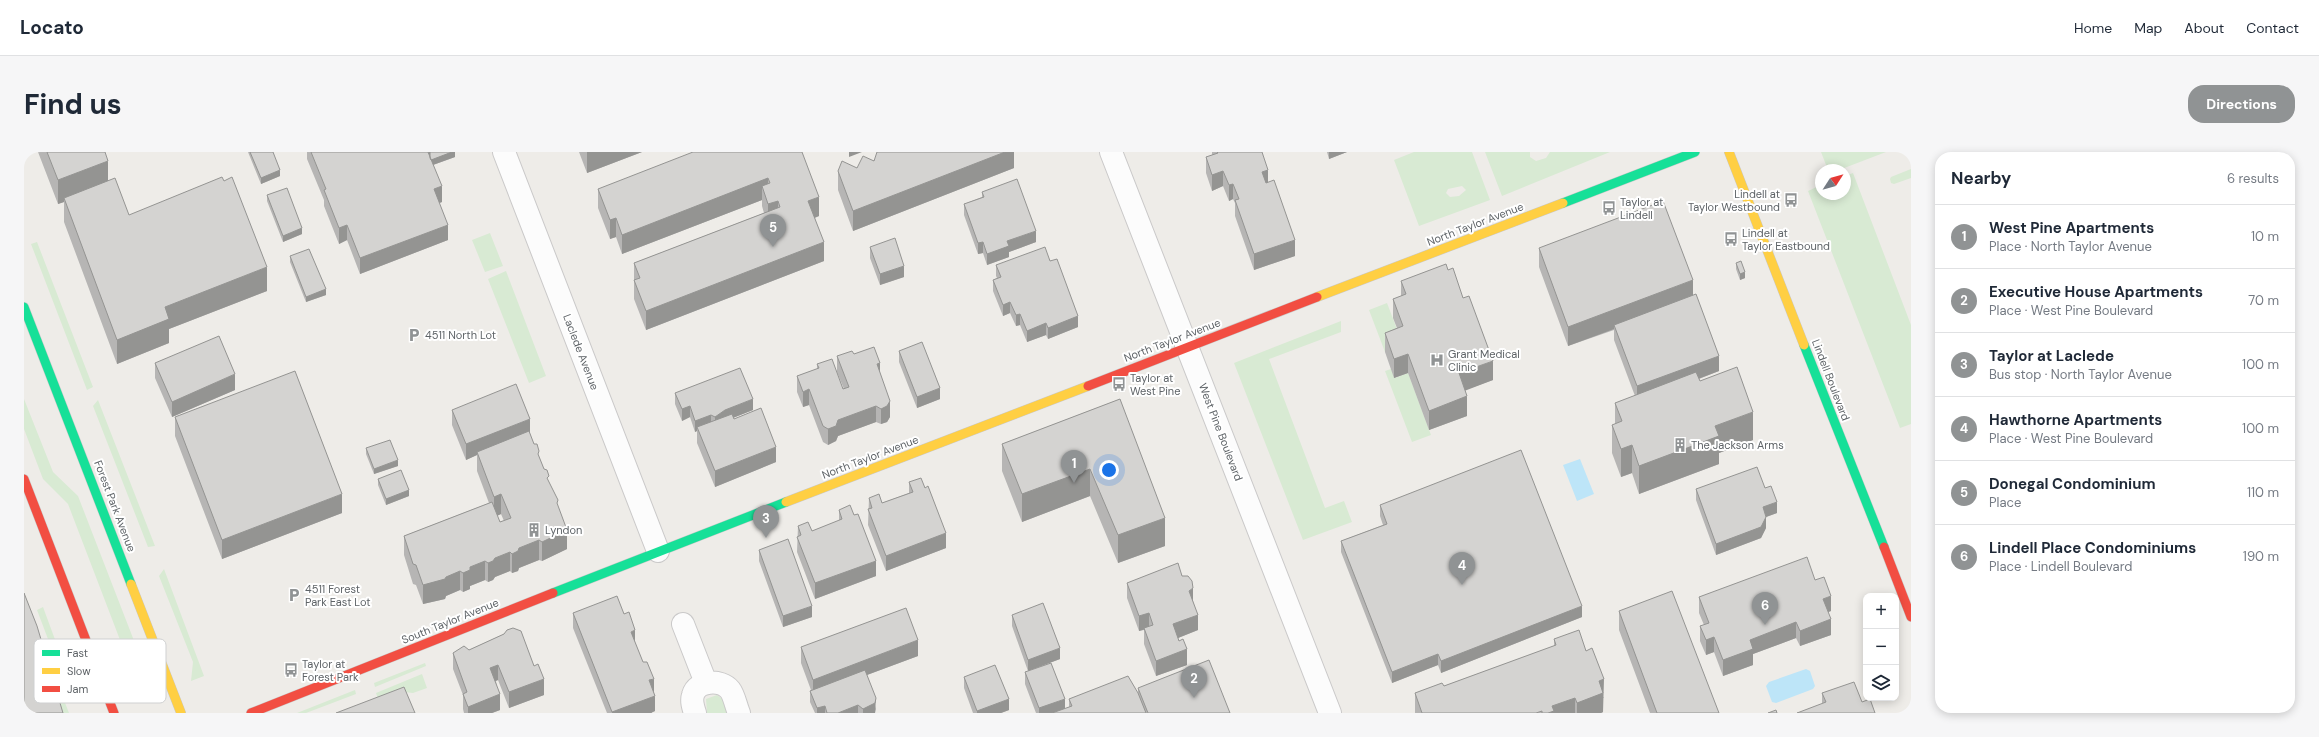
<!DOCTYPE html>
<html lang="en">
<head>
<meta charset="utf-8">
<style>
  body { margin:0; font-family:"DM Sans",sans-serif; background:#f6f6f7; color:#1f2937 }
  .controls { position:absolute; right:12px; bottom:12px; display:grid; overflow:hidden; border-radius:8px; box-shadow:0 2px 10px #0003 }
  .controls button { width:36px; height:36px; display:grid; place-items:center; padding:0; border:0; border-bottom:1px solid #e0e1e3; background:#fff; color:#1f2937; font:20px sans-serif }
  .compass { position:absolute; left:1791px; top:12px; width:36px; height:36px; border-radius:50%; background:#fff; box-shadow:0 2px 10px #0003; rotate:54deg }
  .you { position:absolute; left:1085px; top:318px; width:14px; height:14px; margin:-10px; border:3px solid #fff; border-radius:50%; background:#1a73e8; box-shadow:0 0 0 6px #1a73e833 }
  .badge { display:grid; place-items:center; width:26px; height:26px; border-radius:50%; background:#909394; color:#fff; font-size:13px; font-weight:700 }
  .pin { position:absolute; translate:-50% -33px; filter:drop-shadow(0 1px 2px #0008) }
  .pin::after { content:''; position:absolute; top:21px; width:14px; height:12px; background:inherit; clip-path:polygon(0 0,100% 0,50% 100%) }
  .list { margin:0; padding:0; list-style:none }
  h2 { display:flex; justify-content:space-between; align-items:center; height:52px; margin:0; padding:0 16px; font-size:17px }
  h2 small { font-size:13px; font-weight:400; color:#747a83 }
  .list li { display:grid; grid-template-columns:26px 1fr auto; gap:12px; align-items:center; box-sizing:border-box; height:64px; padding:0 16px; border-top:1px solid #e0e1e3 }
  .list b { display:block; font-size:15px; white-space:nowrap }
  .list p { margin:0; font-size:13px; white-space:nowrap; color:#747a83 }
  .list em { font-size:13px; font-style:normal; color:#747a83 }
  .icon { flex:none; width:22px; height:22px; fill:none; stroke:currentColor; stroke-width:2; stroke-linecap:round; stroke-linejoin:round }
  .map { position:relative; flex:none; width:1887px; height:561px; overflow:hidden; border-radius:16px }
  header { display:flex; align-items:center; gap:24px; box-sizing:border-box; height:56px; padding:0 20px; background:#fff; border-bottom:1px solid #e0e1e3 }
  header strong { font-size:19px }
  nav { display:flex; gap:22px; margin-inline-start:auto; font-size:14px }
  .intro { display:flex; align-items:center; justify-content:space-between; box-sizing:border-box; height:96px; padding:0 24px }
  h1 { margin:0; font-size:28px }
  .button { padding:10px 18px; border-radius:16px; background:#909394; color:#fff; font-size:14px; font-weight:700 }
  main { display:flex; gap:24px; padding:0 24px }
  aside { flex:1; background:#fff; border-radius:16px; box-shadow:0 2px 10px #0003 }
  .map>svg:first-child { display:block }
  .green { fill:#d8ead3; fill-rule:evenodd }
  .water { fill:#bde5f8 }
  .lines { fill:none; stroke-linecap:round; stroke-linejoin:round }
  .street-casing { stroke:#cac9c9; stroke-width:24 }
  .fast-casing { stroke:#c9c9c9; stroke-width:10 }
  .slow-casing { stroke:#c9c9c9; stroke-width:10 }
  .jam-casing { stroke:#c9c9c9; stroke-width:10 }
  .street { stroke:#fcfcfc; stroke-width:22 }
  .fast { stroke:#16e098; stroke-width:9 }
  .slow { stroke:#ffcf43; stroke-width:9 }
  .jam { stroke:#f24e42; stroke-width:9 }
  .wall { fill:#b6b5b4; fill-rule:evenodd }
  .shaded-wall { fill:#949492 }
  .building { fill:#d4d3d1; stroke:#949492 }
  .labels { text-anchor:middle; stroke-width:4; stroke-linejoin:round; paint-order:stroke }
  .poi-label { font-size:11px; fill:#5e6367; stroke:#fff; text-anchor:start }
  .street-label { font-size:11px; fill:#5e6367; stroke:#fff }
  .key { fill:#fff; stroke:#cfd0d1; stroke-width:1 }
  .key-label { font-size:11px; fill:#5e6367 }
</style>
</head>
<body>
<header>
<strong>Locato</strong>
<nav><a>Home</a><a>Map</a><a>About</a><a>Contact</a></nav>
</header>
<div class="intro"><h1>Find us</h1><a class="button">Directions</a></div>
<main>
<div class="map">
<svg width="1887" height="561" viewBox="0 0 1887 561">
  <rect width="100%" height="100%" fill="#eeece8"/>
  <path class="green" d="M1390,0H1448L1466,48L1395,74L1370,8ZM1438,34L1442,38L1435,44L1426,45L1422,41L1424,37Z
    M1461,0H1506V5L1512,9L1522,6L1526,0H1586L1478,44Z
    M1797,0H1862L1815,18H1804Z
    M1887,17V26L1870,32L1867,31L1866,27L1867,25Z
    M1829,21L1887,173V272L1876,276L1784,39L1797,33V42H1821V24Z
    M466,81L479,114L461,120L448,88Z
    M13,90L69,235L63,238L7,92Z
    M482,119L522,224L505,231L464,127Z
    M1363,151L1379,193L1361,200L1345,158Z
    M1317,169V180L1245,207L1301,356L1320,349L1328,370L1279,388L1210,211Z
    M1367,217L1371,226L1384,221L1407,283L1388,290L1361,219Z
    M0,247L29,320L54,344L131,543L119,548L44,352L19,327L0,277Z
    M74,248L131,394L124,395L69,254Z
    M140,417L180,524L167,529L169,510L135,424Z
    M19,455L33,493L27,495L13,458Z
    M20,500L22,502L45,561H31Z
    M401,511L402,514L351,535L350,531Z
    M398,522L403,536L389,541L380,540L355,550L352,541Z
    M331,538L332,542L282,561H273Z
    M693,543L701,549L705,561H683L682,547Z"/>
  <path class="water" d="M1556,307L1570,342L1553,349L1539,313Z
    M1782,517L1786,519L1791,534L1789,537L1752,551L1748,550L1742,534L1745,530Z"/>
  <g class="lines">
    <defs>
      <path id="street" d="M480,0L634,399
        M1087,0L1306,561
        M659,472L682,531
        M671,561C669,555 667,549 669,543C673,528 697,527 706,538C710,543 712,554 715,561"/>
      <path id="fast" d="M1539,51L1671,0
        M0,155L107,432
        M1780,193L1860,395
        M529,441L762,350"/>
      <path id="slow" d="M1705,0L1780,193
        M1293,145L1539,51
        M762,350L1064,234
        M107,432L157,561"/>
      <path id="jam" d="M1064,234L1293,145
        M0,327L90,561
        M1860,395L1887,465
        M227,561L529,441"/>
    </defs>
    <use href="#street" class="street-casing"/>
    <use href="#fast" class="fast-casing"/>
    <use href="#slow" class="slow-casing"/>
    <use href="#jam" class="jam-casing"/>
    <use href="#street" class="street"/>
    <use href="#fast" class="fast"/>
    <use href="#slow" class="slow"/>
    <use href="#jam" class="jam"/>
  </g>
  <path class="wall" d="M14,0H81L84,29L105,63L243,139L145,177V191L93,212L40,70V50L34,52Z
    M224,0H249L256,24L237,32Z
    M283,0H431V5L409,13L418,50L415,51L424,88L336,122L323,88L315,92L300,54V48L283,7Z
    M555,0H618L563,21Z
    M778,0L795,64L791,66L800,109L622,178L610,147V111L740,61L738,54V48L598,102L592,85L586,87L574,56V37Z
    M867,0H990V16L829,79L814,38V19L833,16Z
    M1188,0H1238L1244,30L1271,104L1230,118L1211,64V51L1209,47L1205,49L1199,34L1188,39L1182,21V5L1188,3Z
    M1303,0H1323L1305,7Z
    M958,40L1012,90L985,100V105L963,113L959,101L954,102L940,63V52L958,45Z
    M243,43L278,82L259,90L243,49Z
    M846,95L880,125L856,133L846,106Z
    M1515,96L1669,143L1695,219L1675,227L1676,229L1729,288L1695,301V312L1615,342L1608,321L1597,325L1588,301V273L1591,272V251L1611,244L1590,188V178L1544,194L1515,115Z
    M266,104L302,143L282,150L266,110Z
    M1026,109L1054,175L1024,187L1022,183L1003,190L996,173L992,174L986,161L979,164L969,139V128L973,126L972,124V113Z
    M1712,111L1721,126L1716,128L1712,117Z
    M1377,129L1469,228L1441,238L1443,264L1405,278L1384,221L1370,226L1361,200V181L1373,176L1369,166V147L1377,144Z
    M875,199L916,247L893,256L875,210Z
    M830,202L856,221L866,265L863,270L857,272L852,270L814,284L812,289L804,293L799,290L785,253L779,255L773,240V224L793,217V212L820,237L813,220V204Z
    M131,211L211,238L148,265L131,226Z
    M651,241L729,258L709,266L710,267L752,310L691,335L673,291V279L671,280L666,265L658,269L651,252Z
    M1096,247L1141,394L1094,411L1066,344L998,370L978,319V292Z
    M428,258L506,282L534,355L543,397L518,409L515,408L495,416L494,419L488,421L486,419L471,425L469,428L464,430L461,428L446,434V437L439,440L436,438L422,444L421,447L399,452L392,433L389,432L380,403V384L465,351L453,319V303L442,308L428,273ZM477,362L480,369L476,370L473,364Z
    M151,265L318,361L198,407L151,284Z
    M342,296L374,314L350,322L342,302Z
    M354,327L385,344L362,353L354,333Z
    M885,330L901,336L922,396L862,419L844,373L845,346L858,351L885,341Z
    M1741,336L1753,361L1742,365V376L1737,386L1692,403L1672,348V337Z
    M1356,353L1558,465L1417,521L1414,513L1368,531L1317,400V389L1359,373L1356,364Z
    M815,358L852,424L791,447L773,400L774,374L788,379L815,369Z
    M735,398L788,465L759,475L735,409Z
    M1158,424L1169,449L1174,478L1154,486L1163,513L1132,524L1120,492V478L1115,479L1103,446V431Z
    M1791,428L1807,459L1804,460L1807,483L1776,494L1772,486L1729,502V513L1699,524L1690,500L1682,503L1676,489V474L1680,473L1675,461V445Z
    M1595,459L1695,561H1626L1595,478Z
    M549,461L611,491L630,541L631,559L628,560V561H583L549,476Z
    M988,463L1036,507L1004,519L988,474Z
    M480,482L520,543L485,556L474,528L472,529L476,558L468,561H440L439,557V543L429,517V501L445,498Z
    M1530,487L1580,546H1579V560L1577,561H1391V541L1420,534L1530,494Z
    M777,495L894,504L843,523L852,557L851,561H791L786,550V539L787,538L777,511Z
    M1001,520L1041,557L1045,555V547L1114,541V536L1206,561H1012L1001,532Z
    M940,525L985,558L977,561H949L940,536Z
    M1798,541L1838,550L1798,551Z"/>
  <path class="shaded-wall" d="M404,0H431V5L406,14Z
    M563,0H618L563,21Z
    M825,0H838L825,5Z
    M981,0H990V16L829,79V59Z
    M1305,0H1323L1305,7Z
    M84,9V33L40,46V50L34,52V28Z
    M256,18V24L237,32V26Z
    M1244,18V34L1238,36V20Z
    M1199,19V34L1188,39V23Z
    M744,26V46L738,34V48L598,102V83Z
    M1209,32V47L1205,49V33Z
    M418,34V50L410,53V37Z
    M795,45V64L784,68V49Z
    M754,49V68L744,72V52Z
    M592,66V85L586,87V68Z
    M323,73V88L315,92V76Z
    M424,73V88L336,122V106Z
    M278,76V82L259,90V84Z
    M1012,79V90L985,100V105L963,113V102L983,89Z
    M1271,88V104L1230,118V102Z
    M800,90V109L622,178V159Z
    M959,90V101L954,102V91Z
    M880,114V125L856,133V122Z
    M243,115V139L145,177V191L93,212V188L141,155Z
    M1721,120V126L1716,128V122Z
    M1669,128V148L1590,173V177L1544,194V175Z
    M302,137V143L282,150V145Z
    M986,150V161L979,164V153Z
    M996,162V173L992,174V163Z
    M1054,164V175L1024,187V176Z
    M1022,171V183L1003,190V179Z
    M1384,202V221L1370,226V207Z
    M1695,204V219L1613,250V234Z
    M1469,209V228L1435,241V221Z
    M856,211V227L853,212Z
    M211,222V238L148,265V250Z
    M916,236V247L893,256V245Z
    M785,237V253L779,255V240Z
    M1443,244V264L1405,278V259Z
    M729,247V258L701,269L691,276V265L701,258Z
    M866,249V265L863,270L857,272V257Z
    M666,254V265L658,269V257Z
    M852,254V270L814,284L812,289L804,293V277L814,268Z
    M1729,260V288L1695,301V312L1615,342V314L1691,274Z
    M687,263V274L673,275V279L671,280V269Z
    M506,267V282L453,300V303L442,308V292Z
    M1608,293V321L1597,325V297Z
    M752,295V310L691,335V319Z
    M374,308V314L350,322V317Z
    M1066,317V344L998,370V342Z
    M385,338V344L362,353V347Z
    M318,342V361L198,407V388Z
    M477,342V362L470,365V345Z
    M1753,350V361L1742,365V376L1737,386L1692,403V392L1739,355Z
    M1141,366V394L1094,411V383Z
    M543,378V397L518,409V390Z
    M922,381V396L862,419V404Z
    M515,388V408L495,416L494,419L488,421V402L495,396Z
    M486,400V419L471,425L469,428L464,430V411L471,406Z
    M461,409V428L446,434V437L439,440V421L446,415Z
    M852,409V424L791,447V431Z
    M436,419V438L422,444L421,447L399,452V433Z
    M1169,436V451L1165,439Z
    M1807,444V459L1799,462V447Z
    M788,454V465L759,475V464Z
    M1558,454V465L1417,521V509Z
    M1125,461V476L1115,479V464Z
    M1174,463V478L1149,488V472Z
    M1807,467V483L1776,494V479Z
    M1772,470V486L1729,502V513L1699,524V508L1726,488Z
    M611,478V493L607,480Z
    M1690,485V500L1682,503V488Z
    M894,488V504L789,543V528Z
    M1036,496V507L1004,519V508Z
    M1163,497V513L1132,524V509Z
    M1414,502V513L1368,531V520Z
    M474,513V528L466,531V516Z
    M520,527V543L485,556V540Z
    M630,527V542L625,528Z
    M1580,527L1579,560L1577,561H1553V551L1575,529Z
    M476,542V558L468,561H444V555Z
    M631,544V559L627,561H588V560Z
    M852,546L851,561H839V557Z
    M1551,546V561H1524L1528,554Z
    M985,547V558L977,561H953V559Z
    M1041,547V558L1032,561H1015V556Z
    M834,553V561H814Z
    M801,554V561H793V556Z"/>
  <path class="building" d="M23,0H81L84,9L34,28Z
    M226,0H249L256,18L237,26Z
    M287,0H404L418,34L410,37L424,73L336,106L323,73L315,76L300,38L302,37Z
    M406,0H428L407,8L406,6Z
    M669,0H778L795,45L784,49L800,90L622,159L610,128L616,126L610,111L756,55L754,49L744,52L738,34L746,31L744,26L598,83L592,66L586,68L574,37Z
    M853,0H981L829,59L814,19L818,9L833,16L839,4L850,9Z
    M1193,0H1238L1244,18L1238,20L1242,31L1250,28L1271,88L1230,102L1211,48L1215,47L1209,32L1205,33L1199,19L1188,23L1182,5L1194,1Z
    M198,25L200,29L208,25L243,115L141,155L145,167L93,188L40,46L91,26L105,63Z
    M993,27L1012,79L983,89L985,94L963,102L959,90L954,91L940,52L960,45L958,40Z
    M263,36L278,76L259,84L243,43Z
    M1639,49L1669,128L1544,175L1515,96Z
    M871,86L880,114L856,122L846,95Z
    M1021,95L1026,109L1033,107L1054,164L1024,176L1022,171L1003,179L996,162L992,163L986,150L979,153L969,128L977,125L972,113Z
    M285,97L302,137L282,145L266,104Z
    M1717,109L1721,120L1716,122L1712,111Z
    M1422,112L1424,118L1429,116L1439,146L1445,144L1469,209L1435,221L1443,244L1405,259L1384,202L1370,207L1361,181L1379,174L1369,147L1382,142L1377,129Z
    M1672,142L1695,204L1613,234L1590,173Z
    M195,184L211,222L148,250L131,211Z
    M898,190L916,236L893,245L875,199Z
    M850,195L856,211L853,212L866,249L863,254L857,257L852,254L814,268L812,274L804,277L799,274L785,237L779,240L773,224L795,216L793,212L808,207L819,237L825,235L813,204L828,199L830,202Z
    M1713,215L1729,260L1691,274L1695,284L1615,314L1608,293L1597,297L1588,273L1598,269L1591,251L1672,220L1676,229Z
    M716,216L729,247L701,258L691,265L687,263L671,269L666,254L658,257L651,241Z
    M271,219L318,342L198,388L151,265Z
    M492,232L506,267L442,292L428,258Z
    M1096,247L1141,366L1094,383L1066,317L998,342L978,292Z
    M737,256L752,295L691,319L673,275L708,262L710,267Z
    M505,279L510,292H513L515,299L514,302L520,317L523,318L525,324L523,326L534,348L533,351L543,378L518,390L515,388L495,396L494,399L488,402L486,400L471,406L469,409L464,411L461,409L446,415V418L439,421L436,419L422,425L421,427L399,433L392,413L389,412L380,384L468,350L476,370L487,366L477,342L470,345L453,300Z
    M366,288L374,308L350,317L342,296Z
    M1497,298L1558,454L1417,509L1414,502L1368,520L1317,389L1363,372L1356,353Z
    M1733,315L1741,336L1747,334L1753,350L1739,355L1742,365L1737,375L1692,392L1672,337Z
    M377,318L385,338L362,347L354,327Z
    M897,326L901,336L904,334L922,381L862,404L844,357L848,356L845,346L855,342L858,351L889,340L885,330Z
    M826,353L830,363L834,362L852,409L791,431L773,385L777,383L774,374L784,370L788,379L818,367L815,358Z
    M764,387L788,454L759,464L735,398Z
    M1783,405L1791,428L1800,425L1807,444L1799,447L1807,467L1776,479L1772,470L1726,488L1729,497L1699,508L1690,485L1682,488L1676,474L1685,471L1675,445Z
    M1154,411L1158,424H1164L1168,429L1169,436L1165,439L1174,463L1149,472L1155,489L1159,487L1163,497L1132,509L1120,476L1129,473L1125,461L1115,464L1103,431Z
    M1648,439L1695,561H1633L1595,459Z
    M0,441L13,474L39,561H0Z
    M593,444L600,462L605,460L611,478L607,480L619,510H623L630,527L625,528L631,544L588,560L549,461Z
    M1019,451L1036,496L1004,508L988,463Z
    M882,456L894,488L789,528L777,495Z
    M489,476L497,479L510,514L514,512L520,527L485,540L474,513L466,516L476,542L444,555L439,542L443,540L429,501L440,494L445,498L480,482L483,478Z
    M1555,478L1562,499L1568,496L1580,527L1575,529L1579,541L1553,551L1551,546L1528,554L1530,559L1524,561H1518V559L1512,561H1398L1391,541L1418,531L1420,534L1532,493L1530,487Z
    M1185,508L1206,561H1124L1114,536Z
    M1027,511L1041,547L1015,556L1001,520Z
    M971,513L985,547L953,559L940,525Z
    M841,518L852,546L851,551L839,557L834,553L814,561H803L801,554L793,556L786,539Z
    M1104,524L1114,541L1122,561H1028L1048,554L1045,547Z
    M1830,530L1838,550L1846,547L1851,561H1773L1802,550L1798,541Z
    M380,535L391,561H312Z
    M1752,558L1753,561H1744Z"/>
  <defs>
    <symbol id="bus-bare" viewBox="-9 -9 18 18"><path d="M-5-6H5V4H4V6H2V4H-2V6H-4V4H-5ZM-3.5-4V0h7V-4ZM-3.5 1.2v1.5H-2V1.2ZM2 1.2v1.5H3.5V1.2Z" fill="#909394" stroke="#fff" stroke-width="2.5" paint-order="stroke"/></symbol>
    <symbol id="parking-bare" viewBox="-9 -9 18 18"><path d="M-3.5-5.5H1a3.5 3.5 0 0 1 0 7H-1V5.5H-3.5ZM-1-3.4V-.6H.8a1.4 1.4 0 0 0 0-2.8Z" fill="#909394" stroke="#fff" stroke-width="2.5" paint-order="stroke"/></symbol>
    <symbol id="hospital-bare" viewBox="-9 -9 18 18"><path d="M-5-5h3v3.5h4V-5h3V5h-3V1.5h-4V5h-3Z" fill="#909394" stroke="#fff" stroke-width="2.5" paint-order="stroke"/></symbol>
    <symbol id="building-bare" viewBox="-9 -9 18 18"><path d="M-4-6H4V6H1V3H-1V6H-4ZM-2.5-4.3h1.7v1.8h-1.7ZM.8-4.3h1.7v1.8H.8ZM-2.5-1h1.7V.8h-1.7ZM.8-1h1.7V.8H.8Z" fill="#909394" stroke="#fff" stroke-width="2.5" paint-order="stroke"/></symbol>
  </defs>
  <g fill-rule="evenodd">
    <use href="#bus-bare" x="1757" y="38" width="20" height="20"/>
    <use href="#bus-bare" x="1575" y="46" width="20" height="20"/>
    <use href="#bus-bare" x="1697" y="77" width="20" height="20"/>
    <use href="#parking-bare" x="380" y="173" width="20" height="20"/>
    <use href="#hospital-bare" x="1403" y="198" width="20" height="20"/>
    <use href="#bus-bare" x="1085" y="222" width="20" height="20"/>
    <use href="#building-bare" x="1646" y="283" width="20" height="20"/>
    <use href="#building-bare" x="500" y="368" width="20" height="20"/>
    <use href="#parking-bare" x="260" y="433" width="20" height="20"/>
    <use href="#bus-bare" x="257" y="508" width="20" height="20"/>
  </g>
  <g class="labels">
    <g class="poi-label">
      <text x="1756" y="46" text-anchor="end">Lindell at<tspan x="1756" dy="13">Taylor Westbound</tspan></text>
      <text x="1596" y="54">Taylor at<tspan x="1596" dy="13">Lindell</tspan></text>
      <text x="1718" y="85">Lindell at<tspan x="1718" dy="13">Taylor Eastbound</tspan></text>
      <text x="401" y="187">4511 North Lot</text>
      <text x="1424" y="206">Grant Medical<tspan x="1424" dy="13">Clinic</tspan></text>
      <text x="1106" y="230">Taylor at<tspan x="1106" dy="13">West Pine</tspan></text>
      <text x="1667" y="297">The Jackson Arms</text>
      <text x="521" y="382">Lyndon</text>
      <text x="281" y="441">4511 Forest<tspan x="281" dy="13">Park East Lot</tspan></text>
      <text x="278" y="516">Taylor at<tspan x="278" dy="13">Forest Park</tspan></text>
    </g>
    <g class="street-label">
      <text transform="translate(1451 72) rotate(-21)" y="4">North Taylor Avenue</text>
      <text transform="translate(1148 188) rotate(-21)" y="4">North Taylor Avenue</text>
      <text transform="translate(557 200) rotate(69)" y="4">Laclede Avenue</text>
      <text transform="translate(1807 228) rotate(69)" y="4">Lindell Boulevard</text>
      <text transform="translate(1197 280) rotate(69)" y="4">West Pine Boulevard</text>
      <text transform="translate(846 305) rotate(-21)" y="4">North Taylor Avenue</text>
      <text transform="translate(91 354) rotate(69)" y="4">Forest Park Avenue</text>
      <text transform="translate(426 469) rotate(-22)" y="4">South Taylor Avenue</text>
    </g>
  </g>
  <rect x="10" y="487" width="132" height="64" rx="6" class="key"/>
  <rect x="18" y="498" width="18" height="6" fill="#16e098"/>
  <rect x="18" y="516" width="18" height="6" fill="#ffcf43"/>
  <rect x="18" y="534" width="18" height="6" fill="#f24e42"/>
  <g class="key-label">
    <text x="43" y="505">Fast</text>
    <text x="43" y="523">Slow</text>
    <text x="43" y="541">Jam</text>
  </g>
</svg>
<div class="controls">
<button>+</button>
<button>−</button>
<button><svg class="icon" aria-label="layers" viewBox="0 0 24 24"><path d="M12 4l9 5-9 5-9-5zM3 14l9 5 9-5"/></svg></button>
</div>
<svg class="compass" viewBox="-18 -18 36 36"><path d="M0-13l5 13h-10z" fill="#e53935"/><path d="M0 13l5-13h-10z" fill="#747a83"/></svg>
<div class="you"></div>
<div class="pin badge" style="left:1050px;top:331px">1</div>
<div class="pin badge" style="left:1170px;top:546px">2</div>
<div class="pin badge" style="left:742px;top:386px">3</div>
<div class="pin badge" style="left:1438px;top:433px">4</div>
<div class="pin badge" style="left:749px;top:95px">5</div>
<div class="pin badge" style="left:1741px;top:473px">6</div>
</div>
<aside>
<h2>Nearby<small>6 results</small></h2>
<ul class="list">
<li><span class="badge">1</span><div><b>West Pine Apartments</b><p>Place · North Taylor Avenue</p></div><em>10 m</em></li>
<li><span class="badge">2</span><div><b>Executive House Apartments</b><p>Place · West Pine Boulevard</p></div><em>70 m</em></li>
<li><span class="badge">3</span><div><b>Taylor at Laclede</b><p>Bus stop · North Taylor Avenue</p></div><em>100 m</em></li>
<li><span class="badge">4</span><div><b>Hawthorne Apartments</b><p>Place · West Pine Boulevard</p></div><em>100 m</em></li>
<li><span class="badge">5</span><div><b>Donegal Condominium</b><p>Place</p></div><em>110 m</em></li>
<li><span class="badge">6</span><div><b>Lindell Place Condominiums</b><p>Place · Lindell Boulevard</p></div><em>190 m</em></li>
</ul>
</aside>
</main>
</body>
</html>
